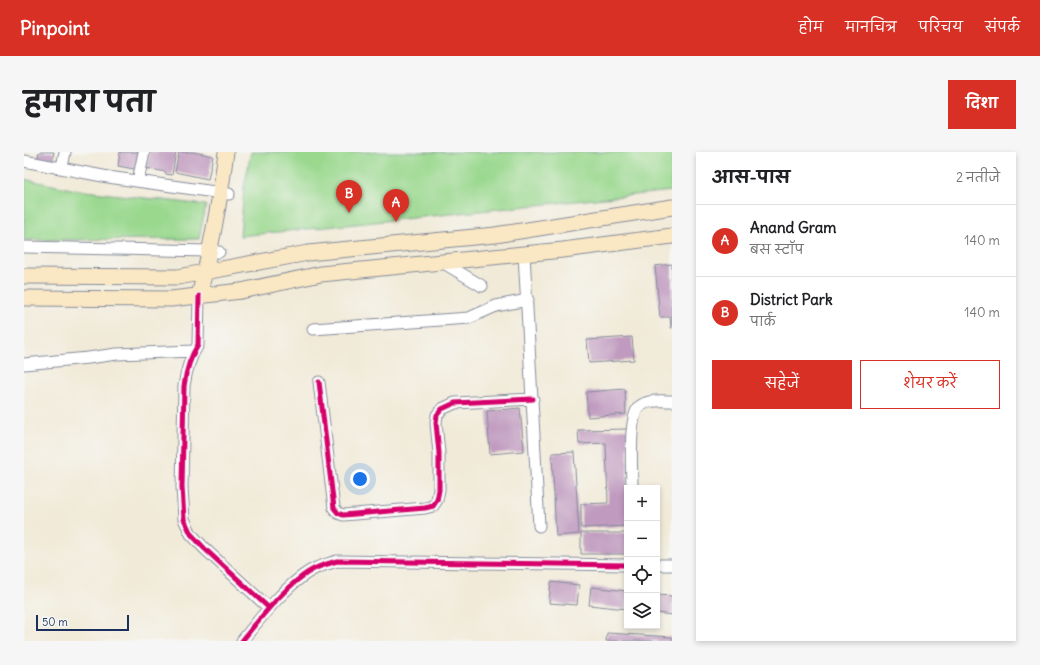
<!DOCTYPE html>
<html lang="hi">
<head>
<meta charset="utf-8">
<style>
  body { margin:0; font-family:Delius,"Playpen Sans Deva",sans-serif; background:#f6f6f6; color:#202124 }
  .controls { position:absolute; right:12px; bottom:12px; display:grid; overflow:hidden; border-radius:0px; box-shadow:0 2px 6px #0003 }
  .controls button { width:36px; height:36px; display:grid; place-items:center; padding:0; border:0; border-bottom:1px solid #e0e0e0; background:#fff; color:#202124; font:20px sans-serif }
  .scale { position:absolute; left:12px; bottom:10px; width:93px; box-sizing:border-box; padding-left:4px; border:2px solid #1b2f5e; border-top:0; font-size:11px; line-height:14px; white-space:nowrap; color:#1b2f5e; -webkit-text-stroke:3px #f6f6f2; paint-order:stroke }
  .you { position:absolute; left:336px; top:327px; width:14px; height:14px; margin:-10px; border:3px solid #fff; border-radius:50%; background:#1a73e8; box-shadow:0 0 0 6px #1a73e833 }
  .badge { display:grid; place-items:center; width:26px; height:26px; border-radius:50%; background:#d93025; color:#fff; font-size:13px; font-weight:700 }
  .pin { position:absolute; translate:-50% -33px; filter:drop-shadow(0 1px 2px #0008) }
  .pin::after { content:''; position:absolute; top:21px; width:14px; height:12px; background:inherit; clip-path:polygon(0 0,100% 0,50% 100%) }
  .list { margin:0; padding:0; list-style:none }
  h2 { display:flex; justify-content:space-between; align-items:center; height:52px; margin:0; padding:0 16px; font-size:17px }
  h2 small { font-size:13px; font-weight:400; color:#757577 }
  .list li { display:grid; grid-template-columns:26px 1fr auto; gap:12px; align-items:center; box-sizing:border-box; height:72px; padding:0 16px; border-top:1px solid #e0e0e0 }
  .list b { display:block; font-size:15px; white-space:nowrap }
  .list p { margin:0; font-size:13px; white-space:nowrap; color:#757577 }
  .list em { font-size:13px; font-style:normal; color:#757577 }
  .actions { display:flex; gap:8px; padding:12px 16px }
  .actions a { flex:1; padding:9px 0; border:1px solid #d93025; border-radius:0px; text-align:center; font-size:14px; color:#d93025 }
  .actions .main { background:#d93025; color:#fff }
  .icon { flex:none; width:22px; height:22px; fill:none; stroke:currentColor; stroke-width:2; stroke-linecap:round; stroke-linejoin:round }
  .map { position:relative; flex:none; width:648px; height:489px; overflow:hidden; border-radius:0px }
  header { display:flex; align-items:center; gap:24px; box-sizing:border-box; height:56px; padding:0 20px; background:#d93025; color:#fff }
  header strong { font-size:19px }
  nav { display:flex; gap:22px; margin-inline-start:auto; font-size:14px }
  .intro { display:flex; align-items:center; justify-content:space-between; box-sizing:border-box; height:96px; padding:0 24px }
  h1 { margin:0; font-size:28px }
  .button { padding:10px 18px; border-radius:0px; background:#d93025; color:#fff; font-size:14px; font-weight:700 }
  main { display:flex; gap:24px; padding:0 24px }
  aside { flex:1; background:#fff; border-radius:0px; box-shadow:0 2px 6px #0003 }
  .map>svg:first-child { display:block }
  .green { fill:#9ad88e; stroke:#5a8476 }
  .building { fill:#c09abf }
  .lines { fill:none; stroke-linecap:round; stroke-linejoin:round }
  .street-casing { stroke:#868c9b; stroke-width:13 }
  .secondary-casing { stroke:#868c9b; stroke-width:17 }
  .street { stroke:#fff; stroke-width:11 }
  .secondary { stroke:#fae7c3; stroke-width:15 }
  .cycleway-casing { stroke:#f6f6f2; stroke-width:8 }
  .cycleway { stroke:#d6006c; stroke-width:5 }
</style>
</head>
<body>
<header>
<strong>Pinpoint</strong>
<nav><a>होम</a><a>मानचित्र</a><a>परिचय</a><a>संपर्क</a></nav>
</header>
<div class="intro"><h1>हमारा पता</h1><a class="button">दिशा</a></div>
<main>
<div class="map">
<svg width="648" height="489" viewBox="0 0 648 489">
  <rect width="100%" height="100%" fill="#f6f6f2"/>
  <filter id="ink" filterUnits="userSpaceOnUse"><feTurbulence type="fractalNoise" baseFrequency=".025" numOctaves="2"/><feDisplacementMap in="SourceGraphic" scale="8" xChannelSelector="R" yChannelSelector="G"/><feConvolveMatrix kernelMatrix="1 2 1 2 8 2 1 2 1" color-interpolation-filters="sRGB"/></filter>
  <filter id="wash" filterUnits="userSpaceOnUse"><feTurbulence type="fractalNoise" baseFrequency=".012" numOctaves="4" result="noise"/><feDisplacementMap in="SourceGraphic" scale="16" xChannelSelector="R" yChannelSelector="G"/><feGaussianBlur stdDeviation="0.9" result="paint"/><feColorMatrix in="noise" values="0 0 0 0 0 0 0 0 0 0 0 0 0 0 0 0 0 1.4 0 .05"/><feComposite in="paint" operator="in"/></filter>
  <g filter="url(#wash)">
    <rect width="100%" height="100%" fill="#f1ead8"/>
    <path class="green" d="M227,0H648V39L216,84L220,36Z
      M0,27L52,38L182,53L175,87L0,88Z"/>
    <g id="blocks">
      <path class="building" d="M15,0H30L28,11L13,9Z
        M96,0H118L115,18L94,14Z
        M125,0H152L148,23L141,22L142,20L122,16Z
        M155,0H169L189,4L184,27L151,20Z
        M648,112V176H647L646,165H636L631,114Z
        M608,185L610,208L565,211L563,188Z
        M601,237L602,262L564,265L562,240Z
        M496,256L500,299L466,302L463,259Z
        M604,277L603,374L557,376V352L584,351L582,291L555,292L554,278Z
        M550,300L555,382L532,384L528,301Z
        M557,381H603V402H557Z
        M527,430L555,433L553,453L525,451Z
        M567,435L603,439V457L565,453Z
        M633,443L648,444V463L633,461Z
        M583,481L648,485V489H582Z"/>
    </g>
  </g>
  <g filter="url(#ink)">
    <use href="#blocks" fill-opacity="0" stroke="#868c9b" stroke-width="1"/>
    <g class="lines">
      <defs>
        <path id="street" d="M0,9L84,25L205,42
          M38,15L41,0
          M114,29L120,0
          M0,95L185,99L195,100
          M500,102L515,374
          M418,110L458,134
          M175,144L174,193C166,205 162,220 160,234L158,335L160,367L167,382L181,397L245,456
          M289,177L445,166L472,154L504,148
          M0,212L64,206L93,202L169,199
          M295,230L310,356L314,361L319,363L401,356L409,354L413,348L415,338V301L412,271L413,263L418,257L431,251L509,247
          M608,336C608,320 604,265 615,255C623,247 638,249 648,249
          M633,413H648
          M218,489C236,466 266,428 292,416C299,413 306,411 313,409L603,413"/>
        <path id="secondary" d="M0,124L154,125L284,101L471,83L648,55
          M175,144C187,97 196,48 202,0
          M0,146L147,147L217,139L297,122L539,98L648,84"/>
      </defs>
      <use href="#street" class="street-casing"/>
      <use href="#secondary" class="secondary-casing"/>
      <use href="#street" class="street"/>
      <use href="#secondary" class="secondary"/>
      <defs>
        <path id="cycleway" d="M175,144L174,193C166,205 162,220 160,234L158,335L160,367L167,382L181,397L245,456
          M295,230L310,356L314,361L319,363L401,356L409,354L413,348L415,338V301L412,271L413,263L418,257L431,251L509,247
          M218,489C236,466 266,428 292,416C299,413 306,411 313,409L603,413"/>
      </defs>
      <use href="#cycleway" class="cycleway-casing"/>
      <use href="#cycleway" class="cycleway"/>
    </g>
  </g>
</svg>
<div class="controls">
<button>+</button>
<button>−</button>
<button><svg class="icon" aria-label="locate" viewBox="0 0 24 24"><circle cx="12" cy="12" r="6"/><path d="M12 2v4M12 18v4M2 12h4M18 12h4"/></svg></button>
<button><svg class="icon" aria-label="layers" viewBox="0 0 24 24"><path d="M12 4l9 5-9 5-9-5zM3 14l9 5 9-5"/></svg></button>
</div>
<div class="scale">50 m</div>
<div class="you"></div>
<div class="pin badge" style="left:372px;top:70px">A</div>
<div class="pin badge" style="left:325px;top:61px">B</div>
</div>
<aside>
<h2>आस-पास<small>2 नतीजे</small></h2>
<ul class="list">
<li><span class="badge">A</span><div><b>Anand Gram</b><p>बस स्टॉप</p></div><em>140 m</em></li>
<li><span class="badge">B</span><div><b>District Park</b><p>पार्क</p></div><em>140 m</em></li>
</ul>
<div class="actions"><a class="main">सहेजें</a><a>शेयर करें</a></div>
</aside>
</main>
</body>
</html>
